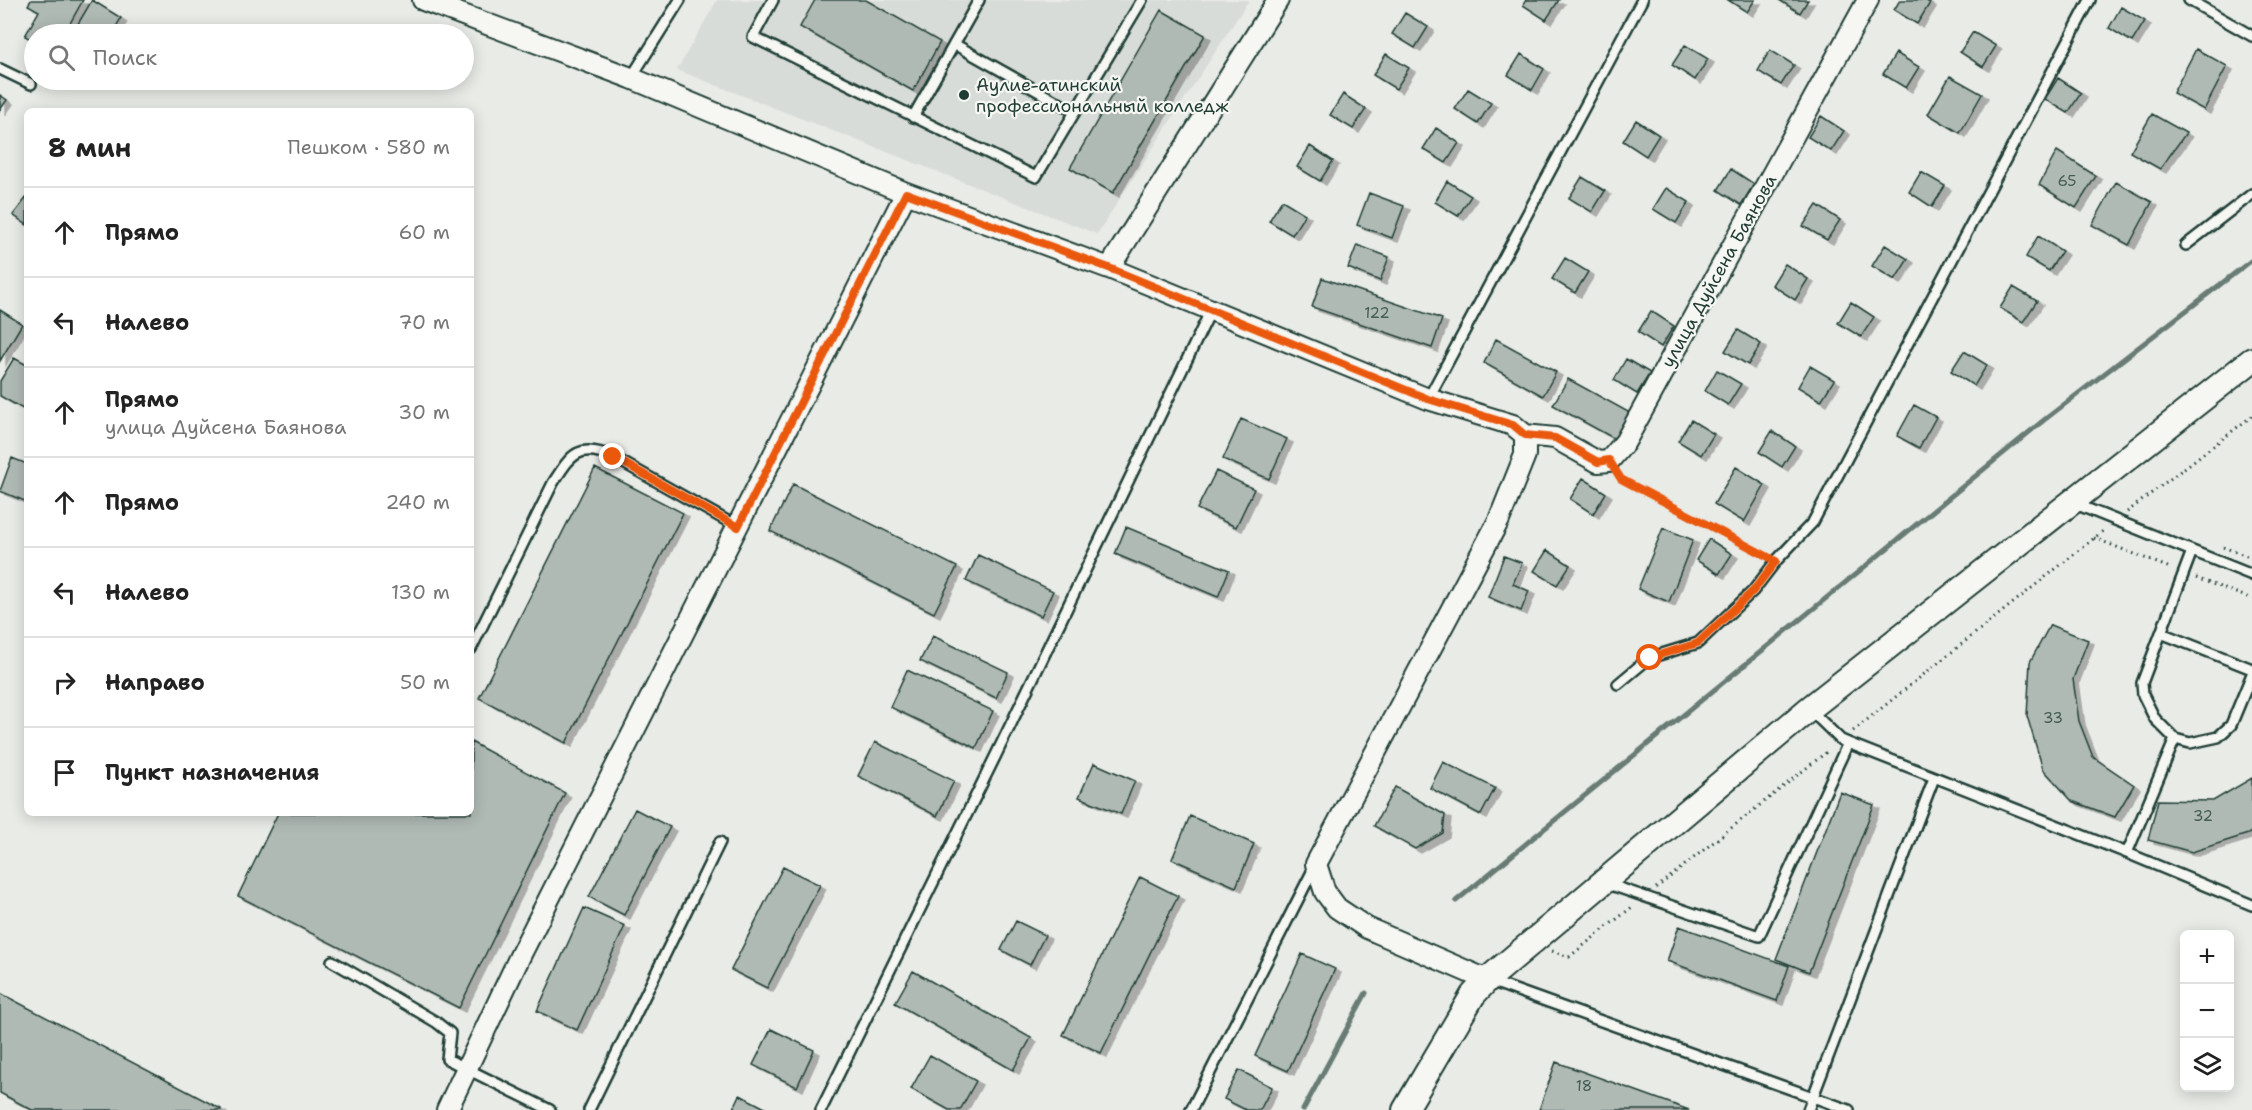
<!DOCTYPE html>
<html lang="ru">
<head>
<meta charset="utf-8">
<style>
  body { margin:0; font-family:"Shantell Sans",sans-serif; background:#f2f2f2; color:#222 }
  .controls { position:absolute; right:18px; bottom:18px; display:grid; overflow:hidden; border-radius:9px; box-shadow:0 3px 15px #0003 }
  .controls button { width:54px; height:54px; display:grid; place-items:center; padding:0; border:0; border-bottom:2px solid #e0e0e0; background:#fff; color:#222; font:30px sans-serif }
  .stop { position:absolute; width:18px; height:18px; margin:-14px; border:4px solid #ea580c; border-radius:50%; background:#fff }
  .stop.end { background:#ea580c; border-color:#fff; box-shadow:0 2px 6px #0008 }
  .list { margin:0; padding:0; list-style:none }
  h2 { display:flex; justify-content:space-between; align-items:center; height:78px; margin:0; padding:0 24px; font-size:26px }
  h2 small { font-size:20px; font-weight:400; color:#767676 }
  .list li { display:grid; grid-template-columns:39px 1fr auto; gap:18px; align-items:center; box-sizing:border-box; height:90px; padding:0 24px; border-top:2px solid #e0e0e0 }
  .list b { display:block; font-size:22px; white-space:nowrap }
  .list p { margin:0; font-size:20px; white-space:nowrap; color:#767676 }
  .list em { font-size:20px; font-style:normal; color:#767676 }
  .icon { flex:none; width:33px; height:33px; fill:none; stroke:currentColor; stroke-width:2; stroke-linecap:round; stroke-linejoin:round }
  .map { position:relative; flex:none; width:2252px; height:1110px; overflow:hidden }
  .search { position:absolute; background:#fff; box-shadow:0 3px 15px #0003; left:24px; top:24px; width:450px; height:66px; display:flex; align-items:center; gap:15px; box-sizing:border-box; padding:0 21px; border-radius:33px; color:#767676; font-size:22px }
  .panel { position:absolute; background:#fff; box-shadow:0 3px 15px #0003; left:24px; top:108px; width:450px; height:708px; border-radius:9px }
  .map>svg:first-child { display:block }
  .built { fill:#d8dcd8 }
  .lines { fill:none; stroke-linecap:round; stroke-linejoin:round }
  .stream { stroke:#687c75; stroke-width:5 }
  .building { fill:#b0bab5; stroke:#1f3d34; stroke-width:1.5; filter:url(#shadow) }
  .service-casing { stroke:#1f3d34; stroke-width:14 }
  .minor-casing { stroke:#1f3d34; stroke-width:24 }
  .tertiary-casing { stroke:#1f3d34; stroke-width:28 }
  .path { stroke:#1f3d34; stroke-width:3; stroke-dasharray:1.5 4.5; stroke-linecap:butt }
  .service { stroke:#f6f6f2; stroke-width:9 }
  .minor { stroke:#f6f6f2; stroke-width:20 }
  .tertiary { stroke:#f6f6f2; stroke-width:24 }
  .route { stroke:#ea580c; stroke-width:8 }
  .poi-dot { fill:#1f3d34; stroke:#f6f6f2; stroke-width:2 }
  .labels { text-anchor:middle; stroke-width:4.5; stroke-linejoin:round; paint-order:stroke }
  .number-label { font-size:15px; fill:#435c54 }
  .poi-label { font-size:18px; fill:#1f3d34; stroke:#f6f6f2; text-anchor:start }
  .street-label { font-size:18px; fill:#1f3d34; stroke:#f6f6f2 }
</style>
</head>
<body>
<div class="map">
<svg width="2252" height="1110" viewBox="0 0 2252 1110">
  <defs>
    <filter id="shadow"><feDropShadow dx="6" dy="4" stdDeviation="0" flood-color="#0004"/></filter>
  </defs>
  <rect width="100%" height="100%" fill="#e9ebe7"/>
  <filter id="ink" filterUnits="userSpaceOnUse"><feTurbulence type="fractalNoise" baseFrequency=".0167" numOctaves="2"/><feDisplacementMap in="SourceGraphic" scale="12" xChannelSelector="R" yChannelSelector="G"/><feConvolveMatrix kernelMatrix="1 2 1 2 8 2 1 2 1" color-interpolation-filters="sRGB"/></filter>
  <g filter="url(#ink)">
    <path class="built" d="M717,0H1249L1097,234L677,70Z"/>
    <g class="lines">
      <path class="stream" d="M1456,901L2044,420L2252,260
        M1303,1110L1366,993"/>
    </g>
    <path class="building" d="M31,0H83L64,34H34V41L25,36L39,11L28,5Z
      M92,0L121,18L112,34H85L75,29Z
      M815,0H866L940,42L913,91L800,27Z
      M1526,0H1559L1546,20L1523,5Z
      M1728,0H1755L1747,12Z
      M1779,0H1808L1800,13Z
      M1900,0H1925L1930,3L1917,24L1894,10Z
      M2121,7L2145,21L2132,42L2109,28Z
      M1161,10L1205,35L1113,193L1070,168Z
      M1405,13L1428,27L1415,48L1392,34Z
      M1973,32L1996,46L1983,67L1960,52Z
      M1685,45L1708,59L1695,80L1672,65Z
      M2196,49L2227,66L2204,110L2173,93Z
      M1770,50L1794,65L1781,85L1758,71Z
      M1896,53L1919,67L1906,88L1883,74Z
      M1386,54L1409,68L1396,89L1373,75Z
      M1521,54L1544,69L1532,90L1508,75Z
      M1950,76L1982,94L1960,133L1928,114Z
      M2058,78L2081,93L2068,113L2045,99Z
      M1468,89L1491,103L1478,124L1455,109Z
      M1343,94L1366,109L1353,129L1330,115Z
      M0,95L7,100L0,110Z
      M2152,114L2186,133L2160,169L2130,152Z
      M1821,116L1844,131L1831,151L1808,137Z
      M1636,120L1659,135L1646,156L1623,141Z
      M1436,128L1459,143L1446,163L1423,149Z
      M1310,146L1333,161L1320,181L1297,167Z
      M2057,151L2096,176L2076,208L2039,185Z
      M1731,169L1754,184L1741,205L1718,190Z
      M1921,172L1945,186L1932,207L1909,192Z
      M1582,177L1605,191L1592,212L1569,198Z
      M1447,181L1471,196L1458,216L1435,202Z
      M2116,182L2152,202L2129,245L2092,225Z
      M1666,188L1689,202L1676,223L1653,209Z
      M1369,193L1404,206L1392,238L1357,225Z
      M27,197V225L13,215Z
      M1282,200L1305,214L1292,235L1269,221Z
      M1817,205L1840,220L1827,240L1803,226Z
      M2038,236L2062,251L2049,271L2026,257Z
      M1357,245L1389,257L1380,281L1348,268Z
      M1885,245L1908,259L1895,280L1872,266Z
      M1565,258L1588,272L1575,293L1552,279Z
      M1785,264L1808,279L1795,300L1772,285Z
      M1322,278L1442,319L1432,348L1312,307Z
      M2013,287L2037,301L2023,322L2000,308Z
      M1851,302L1874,317L1861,337L1838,323Z
      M0,310L22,324L0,361Z
      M1651,311L1674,326L1661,347L1638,332Z
      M1738,330L1761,344L1748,365L1725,351Z
      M1496,339L1556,372L1543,396L1484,363Z
      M1964,351L1987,365L1974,386L1951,371Z
      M14,358L27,365V401L23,409L0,396V381Z
      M1626,359L1650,373L1637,394L1614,380Z
      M1810,366L1834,380L1821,401L1798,387Z
      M1717,370L1741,384L1728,405L1705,391Z
      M1568,379L1630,413L1615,439L1553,405Z
      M1914,405L1936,417L1919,448L1897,436Z
      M1241,419L1287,439L1269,479L1223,459Z
      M1691,420L1714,434L1701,455L1678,441Z
      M1772,431L1795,446L1782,467L1759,452Z
      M12,458L27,464V502L0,491Z
      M1736,467L1765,485L1744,522L1714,504Z
      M595,468L683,513L566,743L479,698Z
      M1216,471L1254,489L1236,527L1197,509Z
      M1583,478L1606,493L1593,514L1570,499Z
      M793,484L957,567L934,613L770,531Z
      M1126,527L1229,570L1218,597L1115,554Z
      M1663,528L1693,540L1669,602L1638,589Z
      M1709,539L1732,554L1719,574L1696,560Z
      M1547,550L1570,565L1557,585L1534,571Z
      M978,555L1053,591L1041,616L966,581Z
      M1504,556L1522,563L1513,584L1529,591L1521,611L1488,597Z
      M2050,625L2088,640L2073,679L2079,721L2093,757L2134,785L2115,817L2072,801L2043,769L2027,716L2030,662Z
      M933,636L1008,672L996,698L920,661Z
      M907,670L993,711L976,748L890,707Z
      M471,742L565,793L459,1008L238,896L278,813H471Z
      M875,742L954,781L937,816L858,776Z
      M1443,762L1495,788L1481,815L1430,788Z
      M1094,763L1135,781L1121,814L1079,797Z
      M2252,778V831L2248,834L2192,852L2148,840L2158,800L2213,801Z
      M1395,787L1445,815L1443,833L1415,849L1374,826Z
      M1840,792L1874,805L1809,972L1776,959Z
      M635,809L670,827L624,915L589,897Z
      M1190,816L1254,844L1236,887L1172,859Z
      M783,867L820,885L767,988L731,970Z
      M1140,877L1178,896L1101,1053L1063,1035Z
      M584,908L625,926L577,1030L537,1011Z
      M1016,921L1045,935L1030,965L1001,950Z
      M1679,926L1789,966L1777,1001L1667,961Z
      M1302,954L1335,969L1288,1071L1255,1056Z
      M913,971L1031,1038L1013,1070L895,1003Z
      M0,993L221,1109V1110H32L0,1093Z
      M771,1029L814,1050L797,1087L753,1065Z
      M930,1055L976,1081L960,1110H949L911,1089Z
      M1556,1062L1689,1110H1539Z
      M1239,1070L1272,1087L1260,1110H1246L1224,1099Z
      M740,1095L769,1110H733Z"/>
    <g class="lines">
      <defs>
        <path id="service" d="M773,0L753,37L1036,177L1142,0
          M2189,0L2252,36
          M954,44L1075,112
          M0,69L31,84
          M631,78L680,0
          M913,117L979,0
          M2186,245L2252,194
          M1428,399L1642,0
          M2073,503L2252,575
          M2192,551L2142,683L2143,695L2155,719L2175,739L2190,743L2218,737L2231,725L2252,674
          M2161,633L2252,669
          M471,649L553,483C571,455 578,442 613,457L738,527
          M1618,684L1649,658L1698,643L1753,591L1776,561L1813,522L2090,0
          M1810,710L1841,740L1848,743L2127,853L2252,905
          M2127,853L2175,739
          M1605,883L1759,936L1848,743
          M332,961L436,1022L450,1033L447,1059L550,1110
          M1490,981L1849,1110
          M589,1110L720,842
          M821,1110L995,757L1211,310
          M1191,1110L1315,866
          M1808,1110L1934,778"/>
        <path id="minor" d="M423,0L631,78L906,193L1109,268L1428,399L1513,425L1525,435V455L1499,520L1316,864L1325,892L1337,908L1367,928L1487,980
          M1109,268L1278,0
          M1525,435L1555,438L1598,462L1609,461L1625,442L1868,0
          M447,1110L521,954L906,193"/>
        <path id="tertiary" d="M1405,1110L1473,995L1487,980L1809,709L2252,360"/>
      </defs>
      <use href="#service" class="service-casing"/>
      <use href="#minor" class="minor-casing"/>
      <use href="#tertiary" class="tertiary-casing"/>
      <path class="path" d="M1618,475L1621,479L1764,555
        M2127,512L2252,416
        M2094,538L2170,568
        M2223,547L2252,558
        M2196,578L2252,599
        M1853,731L2103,531
        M1656,888L1829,750
        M1552,951L1569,957L1632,907"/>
      <use href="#service" class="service"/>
      <use href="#minor" class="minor"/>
      <use href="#tertiary" class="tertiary"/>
    </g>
  </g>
  <g class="lines" filter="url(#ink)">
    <path class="route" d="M613,457L738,527L906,193L1109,268L1428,399L1513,425L1525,435L1555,438L1598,462L1609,460L1621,479L1776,561L1753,591L1698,643L1650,658"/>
  </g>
  <circle class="poi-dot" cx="964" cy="95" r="6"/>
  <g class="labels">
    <g class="number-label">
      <text x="2067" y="186">65</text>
      <text x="1377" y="318">122</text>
      <text x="2053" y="723">33</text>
      <text x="2203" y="821">32</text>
      <text x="1584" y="1091">18</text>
    </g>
    <g class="poi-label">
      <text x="976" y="91">Аулие-атинский<tspan x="976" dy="21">профессиональный колледж</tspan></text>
    </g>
    <g class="street-label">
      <text transform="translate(1719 271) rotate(-61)" y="6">улица Дуйсена Баянова</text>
    </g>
  </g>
</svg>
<div class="controls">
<button>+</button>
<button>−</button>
<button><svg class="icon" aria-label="layers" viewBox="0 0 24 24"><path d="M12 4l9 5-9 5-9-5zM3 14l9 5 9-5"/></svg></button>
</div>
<div class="stop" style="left:1650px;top:658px"></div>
<div class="stop end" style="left:613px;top:457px"></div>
<div class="search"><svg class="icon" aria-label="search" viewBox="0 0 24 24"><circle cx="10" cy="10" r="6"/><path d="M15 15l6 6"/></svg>Поиск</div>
<section class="panel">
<h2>8 мин<small>Пешком · 580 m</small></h2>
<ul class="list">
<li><svg class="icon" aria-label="ahead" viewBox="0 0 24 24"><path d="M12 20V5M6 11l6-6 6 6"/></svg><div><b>Прямо</b></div><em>60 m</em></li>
<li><svg class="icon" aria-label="left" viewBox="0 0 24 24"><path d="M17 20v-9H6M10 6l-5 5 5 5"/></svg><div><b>Налево</b></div><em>70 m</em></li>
<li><svg class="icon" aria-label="ahead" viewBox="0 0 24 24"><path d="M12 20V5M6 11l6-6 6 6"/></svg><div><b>Прямо</b><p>улица Дуйсена Баянова</p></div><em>30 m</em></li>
<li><svg class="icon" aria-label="ahead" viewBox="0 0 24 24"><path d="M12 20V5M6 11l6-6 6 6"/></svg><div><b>Прямо</b></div><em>240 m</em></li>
<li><svg class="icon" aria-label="left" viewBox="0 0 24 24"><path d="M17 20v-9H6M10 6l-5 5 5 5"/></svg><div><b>Налево</b></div><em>130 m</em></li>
<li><svg class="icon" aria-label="right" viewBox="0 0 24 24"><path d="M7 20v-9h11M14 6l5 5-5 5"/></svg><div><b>Направо</b></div><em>50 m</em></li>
<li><svg class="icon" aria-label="arrive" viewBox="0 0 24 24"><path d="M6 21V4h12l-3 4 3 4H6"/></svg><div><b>Пункт назначения</b></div></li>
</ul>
</section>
</div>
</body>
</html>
